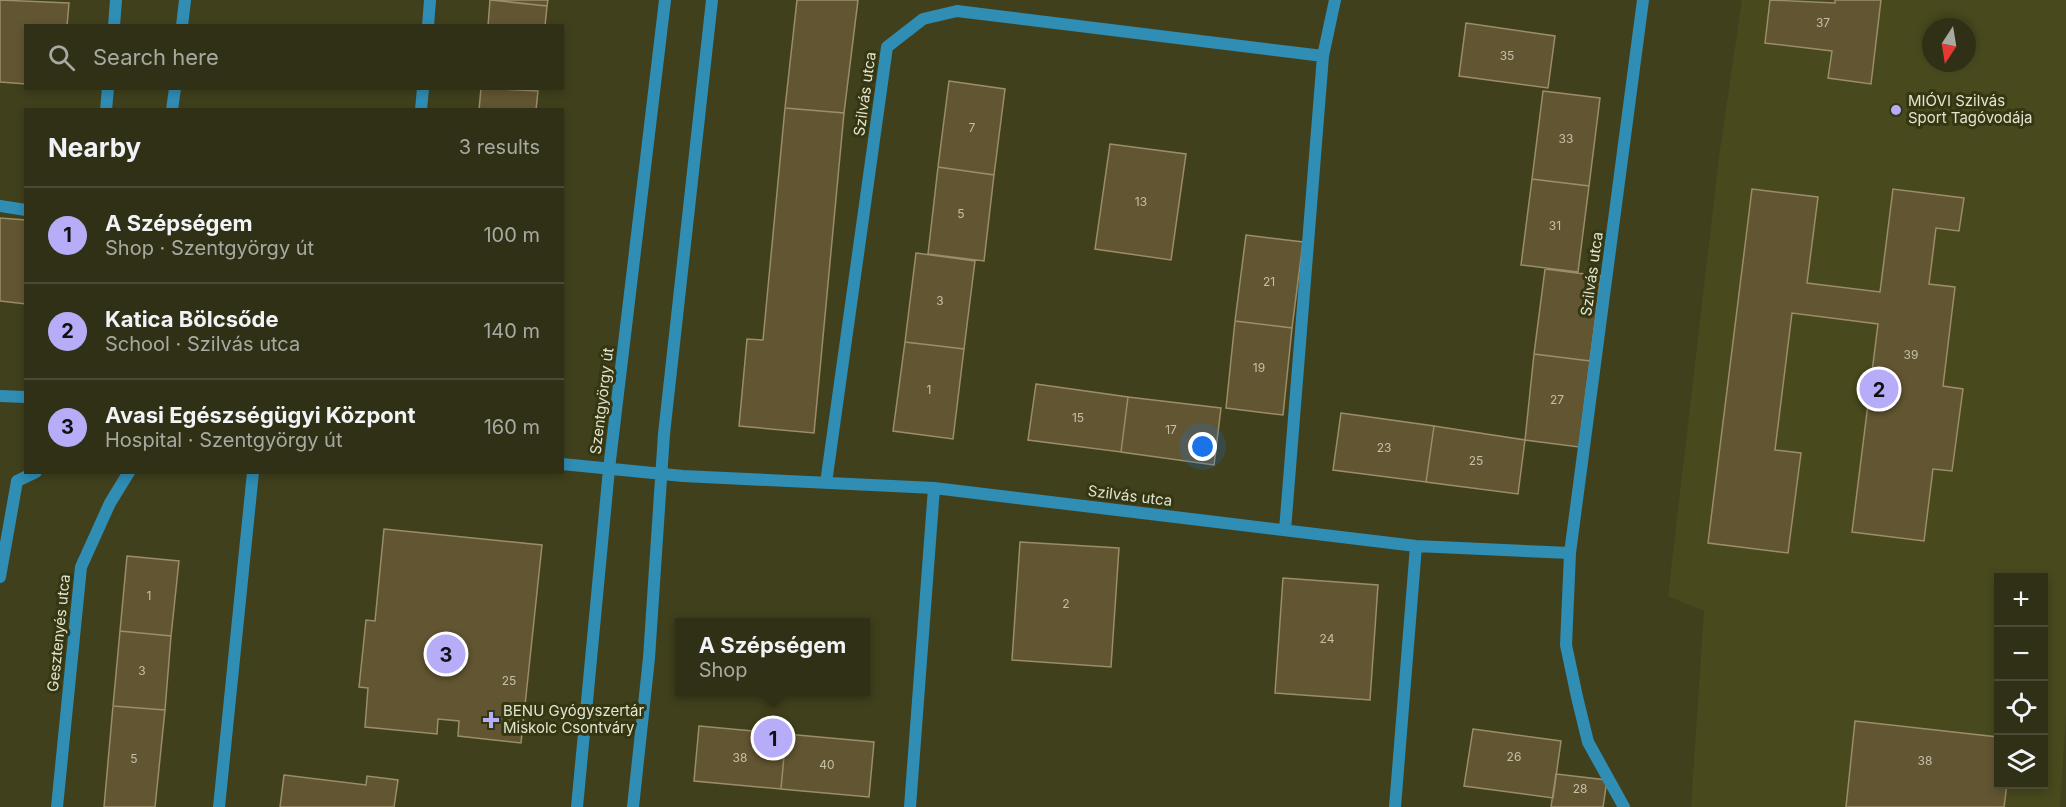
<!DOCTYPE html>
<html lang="en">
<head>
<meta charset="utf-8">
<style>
  body { margin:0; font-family:Inter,sans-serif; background:#3c3c23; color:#f1f3f6 }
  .controls { position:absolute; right:18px; bottom:18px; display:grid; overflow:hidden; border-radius:0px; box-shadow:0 3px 9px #0003 }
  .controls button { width:54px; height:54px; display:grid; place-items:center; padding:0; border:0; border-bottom:2px solid #4b4b35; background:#303016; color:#f1f3f6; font:30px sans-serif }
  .compass { position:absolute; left:1922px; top:18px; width:54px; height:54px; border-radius:50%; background:#303016; box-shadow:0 3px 9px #0003; rotate:192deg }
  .you { position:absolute; left:1203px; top:447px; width:21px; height:21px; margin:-15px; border:4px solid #fff; border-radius:50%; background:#1a73e8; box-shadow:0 0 0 9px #1a73e833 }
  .badge { display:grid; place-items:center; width:39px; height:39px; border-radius:50%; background:#b6acf8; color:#111; font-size:20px; font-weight:700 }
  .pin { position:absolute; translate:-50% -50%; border:3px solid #fff; box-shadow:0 2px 6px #0006 }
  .popup { position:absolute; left:675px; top:618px; width:195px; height:78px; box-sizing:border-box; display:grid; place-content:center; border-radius:0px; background:#303016; filter:drop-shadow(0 2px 4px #0005); font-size:20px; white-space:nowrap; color:#a8a9a1 }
  .popup b { font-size:22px; color:#f1f3f6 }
  .popup::after { content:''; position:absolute; left:50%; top:100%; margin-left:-12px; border:12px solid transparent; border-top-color:#303016 }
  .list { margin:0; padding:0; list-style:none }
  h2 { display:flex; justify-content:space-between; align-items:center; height:78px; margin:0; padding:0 24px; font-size:26px }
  h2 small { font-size:20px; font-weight:400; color:#a8a9a1 }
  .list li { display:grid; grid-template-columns:39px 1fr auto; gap:18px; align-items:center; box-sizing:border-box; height:96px; padding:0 24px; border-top:2px solid #4b4b35 }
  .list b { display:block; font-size:22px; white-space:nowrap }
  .list p { margin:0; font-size:20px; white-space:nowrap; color:#a8a9a1 }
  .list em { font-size:20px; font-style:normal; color:#a8a9a1 }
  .icon { flex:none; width:33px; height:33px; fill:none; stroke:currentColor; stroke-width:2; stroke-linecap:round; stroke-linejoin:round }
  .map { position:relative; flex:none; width:2066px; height:807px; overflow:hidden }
  .search { position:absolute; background:#303016; box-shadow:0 3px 9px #0003; left:24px; top:24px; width:540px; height:66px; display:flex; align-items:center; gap:15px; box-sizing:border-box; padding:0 21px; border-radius:0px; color:#a8a9a1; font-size:22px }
  .panel { position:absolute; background:#303016; box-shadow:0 3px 9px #0003; left:24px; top:108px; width:540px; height:366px; border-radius:0px }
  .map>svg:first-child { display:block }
  .built { fill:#48491d; fill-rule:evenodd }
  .building { fill:#625532; stroke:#9b8d68; stroke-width:1.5 }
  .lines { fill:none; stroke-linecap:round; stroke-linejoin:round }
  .minor { stroke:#308db4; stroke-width:12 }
  .poi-dot { fill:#b6acf8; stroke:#353612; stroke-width:2 }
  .labels { text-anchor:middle; stroke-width:6; stroke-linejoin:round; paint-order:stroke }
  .number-label { font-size:12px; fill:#c3c0a8 }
  .street-label { font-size:15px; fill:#e3e4d0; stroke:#353612 }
  .poi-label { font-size:15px; fill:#e3e4d0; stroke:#353612; text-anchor:start }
</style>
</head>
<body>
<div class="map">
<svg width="2066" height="807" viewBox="0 0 2066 807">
  <rect width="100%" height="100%" fill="#40401d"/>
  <path class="built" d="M1742,0H2066V717L2060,807H1691L1704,611L1668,596L1719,157ZM1931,27H1967V63H1931ZM1998,578H2044V784H1998Z"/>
  <path class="building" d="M0,0L69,3L67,26H26V84L0,82Z
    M490,0L547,6L545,26H488Z
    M492,0H548L547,6Z
    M797,0H858L844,113L785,108Z
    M1770,0L1835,3V0H1881L1871,84L1828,78L1832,51L1765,43Z
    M1466,23L1555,36L1548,88L1459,76Z
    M949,81L1005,89L994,175L938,167Z
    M481,88L538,91L536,110H479Z
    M1543,91L1600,98L1589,186L1532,179Z
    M785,108L844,113L814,433L739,426L747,339L763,340Z
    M1110,144L1186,154L1171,260L1095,249Z
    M938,167L994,175L984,261L928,254Z
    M1532,179L1589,186L1578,272L1521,265Z
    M1752,189L1818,197L1807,283L1880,292L1893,189L1964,198L1959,231L1936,228L1929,284L1955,287L1943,386L1963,389L1952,471L1933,469L1924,541L1852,532L1878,324L1792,313L1775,450L1801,453L1788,553L1708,543Z
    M0,218L26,220V304L0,301Z
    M1246,235L1303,242L1292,328L1235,321Z
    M916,253L975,261L964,349L905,342Z
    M1545,269L1601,276L1590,361L1534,354Z
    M1235,321L1292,328L1283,415L1226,408Z
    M905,342L964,349L953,439L893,431Z
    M1534,354L1590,361L1579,447L1525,440Z
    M1036,384L1128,397L1121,452L1028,440Z
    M1128,397L1221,408L1214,465L1121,452Z
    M1341,413L1434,426L1426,482L1333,470Z
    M1434,426L1525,440L1518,494L1426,482Z
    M384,529L542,545L521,743L458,736L459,721L438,719L437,734L365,727L368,688L359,687L366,620L375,621Z
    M1020,542L1119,548L1111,667L1012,660Z
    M127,556L179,561L171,636L120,631Z
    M1283,578L1378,585L1370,700L1275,693Z
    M120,631L171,636L165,710L113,706Z
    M113,706L165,710L155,807H104Z
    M1855,721L1998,737V784H2007L2004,807H1846Z
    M699,726L786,734L781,789L694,781Z
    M1473,729L1561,741L1553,798L1464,786Z
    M786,734L874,742L869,797L781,789Z
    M1556,774L1607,780L1603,807H1551Z
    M284,775L366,785L367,776L398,780L394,807H280Z"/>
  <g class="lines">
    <path class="minor" d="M114,26L116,0
      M182,26L185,0
      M428,26L430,0
      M1323,56L1335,0
      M106,110L108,88
      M172,110L175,88
      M421,110L423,88
      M0,206L26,210
      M0,396L26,397
      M562,464L683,476L934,488L1416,546L1570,553
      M826,483L887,47L923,19L957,11L1323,56L1285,530
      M0,577L17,481L36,472
      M57,807L81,567L110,503L129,472
      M219,807L253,472
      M577,807L609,469L665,0
      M633,807L649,658L664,434L712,0
      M910,807L934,488
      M1395,807L1416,546
      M1624,807L1588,742L1577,697L1566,645L1570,553L1643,0"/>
  </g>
  <g class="poi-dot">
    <circle cx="1896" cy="110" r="6"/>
    <path d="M488 711h6v6h6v6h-6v6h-6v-6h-6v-6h6z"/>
  </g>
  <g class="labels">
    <g class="number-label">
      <text x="1823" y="27">37</text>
      <text x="1507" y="60">35</text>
      <text x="972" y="132">7</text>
      <text x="1566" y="143">33</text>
      <text x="1141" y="206">13</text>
      <text x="961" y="218">5</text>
      <text x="1555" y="230">31</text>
      <text x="1269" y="286">21</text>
      <text x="940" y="305">3</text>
      <text x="1911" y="359">39</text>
      <text x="1259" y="372">19</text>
      <text x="929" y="394">1</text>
      <text x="1557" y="404">27</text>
      <text x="1078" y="422">15</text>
      <text x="1171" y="434">17</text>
      <text x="1384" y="452">23</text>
      <text x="1476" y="465">25</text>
      <text x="149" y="600">1</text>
      <text x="1066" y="608">2</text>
      <text x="1327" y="643">24</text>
      <text x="142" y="675">3</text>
      <text x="509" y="685">25</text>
      <text x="1514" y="761">26</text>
      <text x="740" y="762">38</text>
      <text x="134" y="763">5</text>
      <text x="1925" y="765">38</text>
      <text x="827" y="769">40</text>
      <text x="1580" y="793">28</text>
    </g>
    <g class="street-label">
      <text transform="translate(865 94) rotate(-82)" y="5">Szilvás utca</text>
      <text transform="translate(1592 274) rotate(-82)" y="5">Szilvás utca</text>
      <text transform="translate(602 401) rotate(-83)" y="5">Szentgyörgy út</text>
      <text transform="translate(1130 496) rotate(7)" y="5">Szilvás utca</text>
      <text transform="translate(59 633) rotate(-84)" y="5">Gesztenyés utca</text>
    </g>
    <g class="poi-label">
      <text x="1908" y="106">MIÓVI Szilvás<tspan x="1908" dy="17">Sport Tagóvodája</tspan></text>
      <text x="503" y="716">BENU Gyógyszertár<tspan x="503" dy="17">Miskolc Csontváry</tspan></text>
    </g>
  </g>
</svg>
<div class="controls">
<button>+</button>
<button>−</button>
<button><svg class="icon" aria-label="locate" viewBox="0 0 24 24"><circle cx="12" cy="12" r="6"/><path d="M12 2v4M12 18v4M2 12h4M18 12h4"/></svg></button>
<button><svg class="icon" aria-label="layers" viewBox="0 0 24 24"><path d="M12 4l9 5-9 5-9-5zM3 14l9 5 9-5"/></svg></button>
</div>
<svg class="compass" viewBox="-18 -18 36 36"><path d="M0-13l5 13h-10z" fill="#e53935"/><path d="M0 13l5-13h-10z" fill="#a8a9a1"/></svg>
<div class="you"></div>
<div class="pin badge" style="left:773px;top:738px">1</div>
<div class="popup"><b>A Szépségem</b>Shop</div>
<div class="pin badge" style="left:1879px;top:389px">2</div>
<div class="pin badge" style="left:446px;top:654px">3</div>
<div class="search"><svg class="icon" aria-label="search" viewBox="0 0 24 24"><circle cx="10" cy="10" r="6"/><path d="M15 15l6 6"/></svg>Search here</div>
<section class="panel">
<h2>Nearby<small>3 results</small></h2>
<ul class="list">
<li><span class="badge">1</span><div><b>A Szépségem</b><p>Shop · Szentgyörgy út</p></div><em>100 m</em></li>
<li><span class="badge">2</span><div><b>Katica Bölcsőde</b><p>School · Szilvás utca</p></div><em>140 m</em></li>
<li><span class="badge">3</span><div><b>Avasi Egészségügyi Központ</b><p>Hospital · Szentgyörgy út</p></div><em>160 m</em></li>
</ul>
</section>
</div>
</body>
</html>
